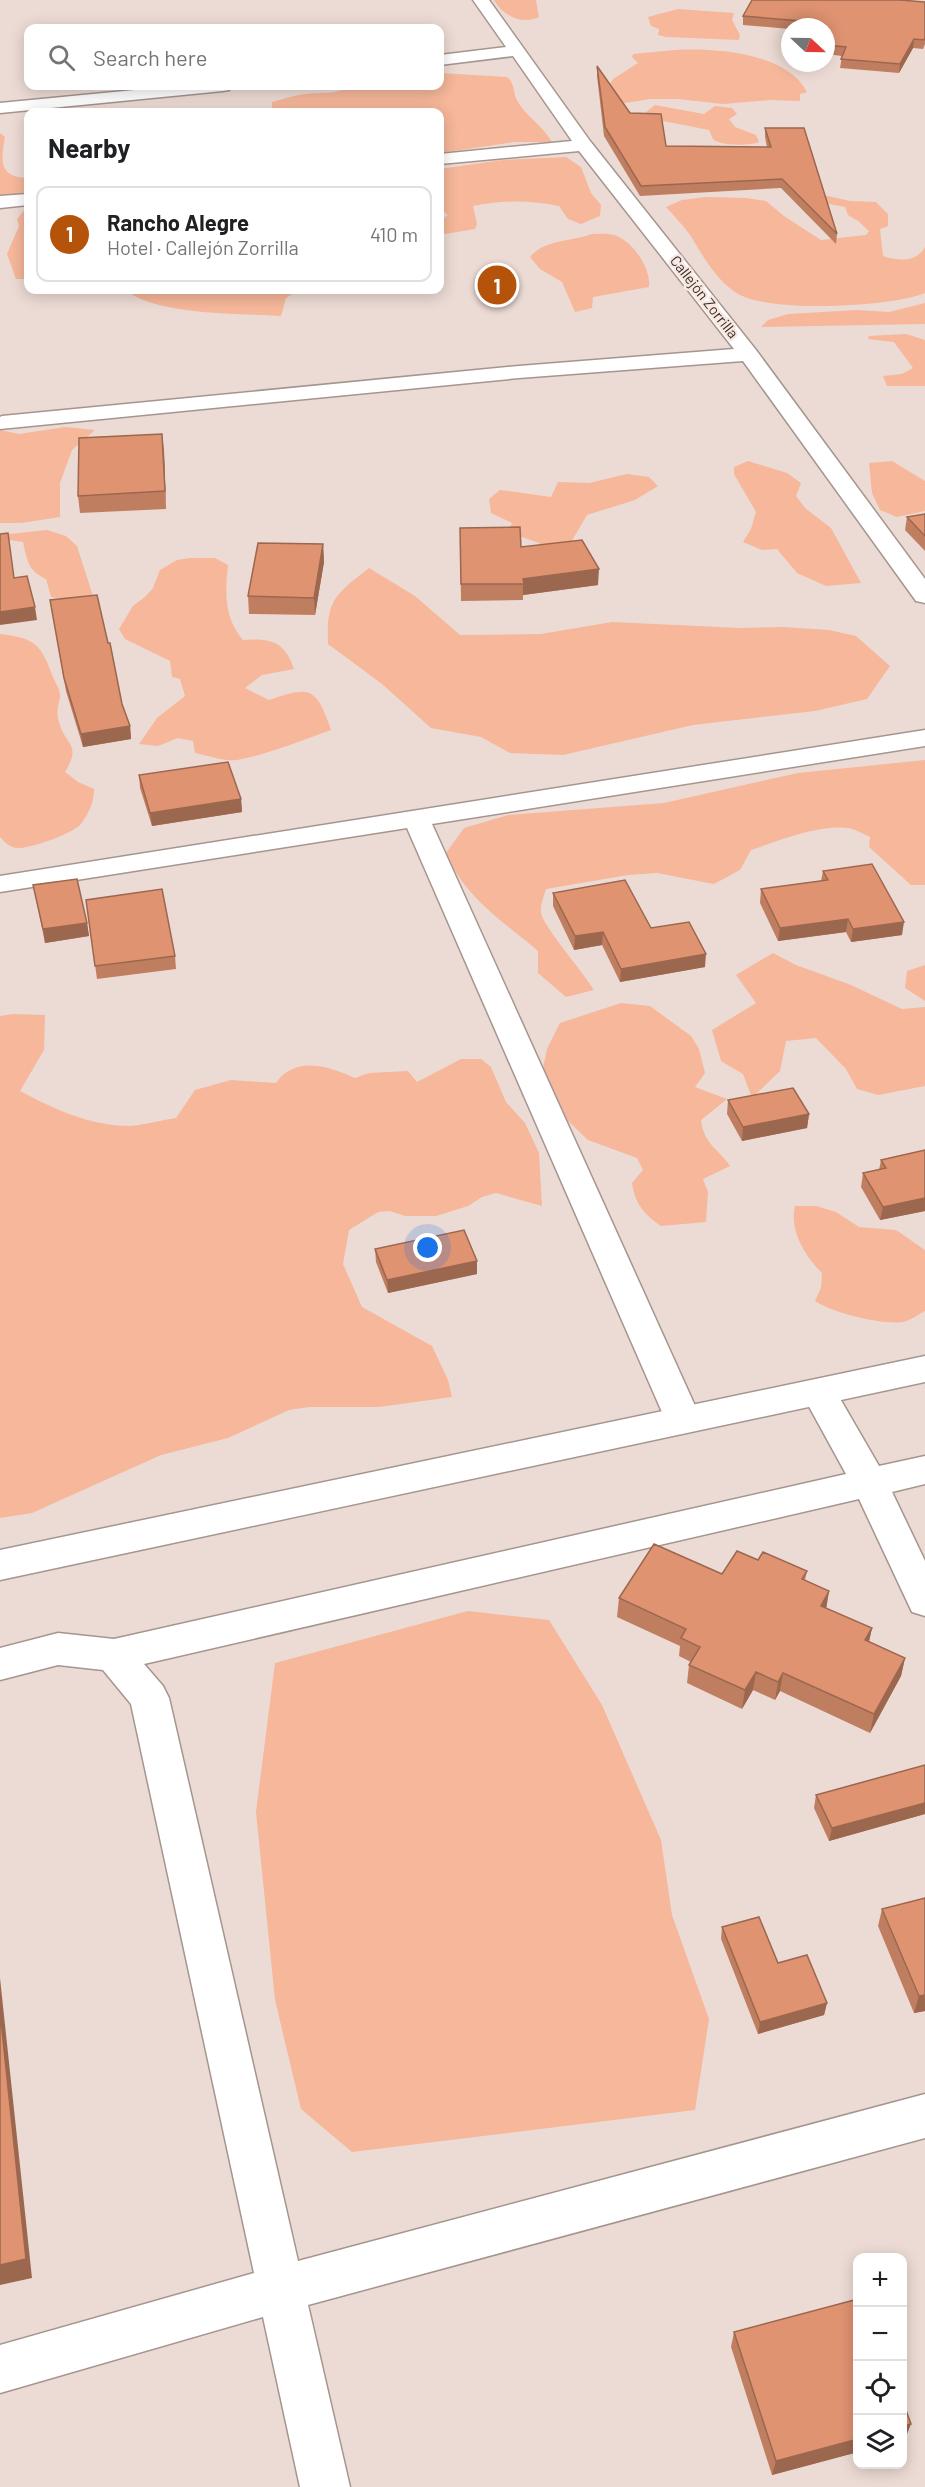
<!DOCTYPE html>
<html lang="en">
<head>
<meta charset="utf-8">
<style>
  body { margin:0; font-family:Barlow,sans-serif; background:#f2f2f2; color:#202124 }
  .controls { position:absolute; right:18px; bottom:18px; display:grid; overflow:hidden; border-radius:12px; box-shadow:0 3px 15px #0003 }
  .controls button { width:54px; height:54px; display:grid; place-items:center; padding:0; border:0; border-bottom:2px solid #e0e0e0; background:#fff; color:#202124; font:30px sans-serif }
  .compass { position:absolute; left:781px; top:18px; width:54px; height:54px; border-radius:50%; background:#fff; box-shadow:0 3px 15px #0003; rotate:112deg }
  .you { position:absolute; left:428px; top:1248px; width:21px; height:21px; margin:-15px; border:4px solid #fff; border-radius:50%; background:#1a73e8; box-shadow:0 0 0 9px #1a73e833 }
  .badge { display:grid; place-items:center; width:39px; height:39px; border-radius:50%; background:#b45309; color:#fff; font-size:20px; font-weight:700 }
  .pin { position:absolute; translate:-50% -50%; border:3px solid #fff; box-shadow:0 2px 6px #0006 }
  .list { margin:0; padding:0; list-style:none }
  h2 { display:flex; justify-content:space-between; align-items:center; height:78px; margin:0; padding:0 24px; font-size:26px }
  h2 small { font-size:20px; font-weight:400; color:#757577 }
  .list li { display:grid; grid-template-columns:39px 1fr auto; gap:18px; align-items:center; box-sizing:border-box; height:96px; margin:0 12px 12px; padding:0 12px; border:2px solid #e0e0e0; border-radius:12px }
  .list b { display:block; font-size:22px; white-space:nowrap }
  .list p { margin:0; font-size:20px; white-space:nowrap; color:#757577 }
  .list em { font-size:20px; font-style:normal; color:#757577 }
  .icon { flex:none; width:33px; height:33px; fill:none; stroke:currentColor; stroke-width:2; stroke-linecap:round; stroke-linejoin:round }
  .map { position:relative; flex:none; width:925px; height:2487px; overflow:hidden }
  .search { position:absolute; background:#fff; box-shadow:0 3px 15px #0003; left:24px; top:24px; width:420px; height:66px; display:flex; align-items:center; gap:15px; box-sizing:border-box; padding:0 21px; border-radius:12px; color:#757577; font-size:22px }
  .panel { position:absolute; background:#fff; box-shadow:0 3px 15px #0003; left:24px; top:108px; width:420px; height:186px; border-radius:12px }
  .map>svg:first-child { display:block }
  .green { fill:#f6b79a }
  .lines { fill:none; stroke-linecap:round; stroke-linejoin:round }
  .minor-casing { stroke:#a5958f; stroke-width:3 }
  .major-casing { stroke:#a5958f; stroke-width:3 }
  .minor { fill:#fff; fill-rule:evenodd }
  .major { fill:#fff; fill-rule:evenodd }
  .wall { fill:#c07e61 }
  .shaded-wall { fill:#9c674f }
  .building { fill:#df9371; stroke:#9c674f; stroke-width:1.5 }
  .labels { text-anchor:middle; stroke-width:5; stroke-linejoin:round; paint-order:stroke }
  .far-street-label { font-size:15px; fill:#352f2c; stroke:#f9e8e1 }
</style>
</head>
<body>
<div class="map">
<svg width="925" height="2487" viewBox="0 0 925 2487">
  <rect width="100%" height="100%" fill="#ecdbd4"/>
  <path class="green" d="M494,0H536L539,17C522,25 503,16 494,0Z
    M678,9L734,13L732,20L740,35L739,40L666,37L658,35L659,29L651,26L648,17Z
    M675,50C715,48 786,52 807,92L800,94V101L770,100L723,104L678,99H650L619,104L605,92L613,79L638,63L632,57L633,54Z
    M440,73L507,77C516,84 512,93 518,102C525,115 543,126 552,142H515L440,153V112H245L272,109V102C283,99 295,95 306,94C320,92 338,95 350,86H440Z
    M655,105L704,114L715,106L732,108L737,114L729,119L735,127L756,135L759,142C751,146 719,146 713,139C711,136 711,133 709,130L648,118L645,113Z
    M0,133L5,137C0,163 0,177 28,178V195L0,200Z
    M566,157L581,167L591,193L601,205L600,216L581,224L568,219L559,206C530,200 502,200 473,206L477,224L475,229L445,234L440,232V221L448,215L440,208V169L503,160Z
    M819,194L850,201L876,202L888,214V226L880,229L883,256C898,261 916,263 925,247V293C891,307 765,314 735,292C714,277 703,256 690,235C683,225 674,216 666,207L682,200L706,197L746,198L766,201L784,216L821,240L866,235L869,231L858,221L848,215L845,207L820,202Z
    M27,207L28,279H16L7,254L19,226L17,219Z
    M592,234C601,234 608,233 617,236C634,243 651,269 649,287L593,297L592,308L575,312L562,282L540,269L530,257C545,239 571,242 592,234Z
    M125,290H298L286,298L281,316C238,313 159,316 125,290Z
    M925,303V324L761,327L768,320L788,314L857,310L889,312Z
    M906,334L925,340V386H887L883,376L902,374L913,368L894,342L868,339L869,336Z
    M65,427L95,430L72,450L60,483V517L21,523H0V430L19,434Z
    M748,461L787,473L801,483L796,496L805,508L831,528L861,583L826,586L797,573L777,549L762,550L743,542L751,529L756,512L734,474V467Z
    M892,461L925,481V511L897,517L880,510L872,493L869,463Z
    M627,474L649,477L658,486L635,500L587,515L570,544L541,548L539,543L508,532L512,523L491,513L489,499L500,490L551,497L558,482L589,483Z
    M47,530L66,536L77,546L93,596L68,600L51,597L46,579C28,571 27,560 23,542L9,540L0,542V535Z
    M190,558H215L228,565C225,593 224,618 243,640C270,638 285,641 294,669L262,675L245,688L269,700C310,686 316,686 331,730C300,741 269,754 237,760C225,762 206,755 195,753L193,741L178,738L158,746L139,744L157,718L185,696L180,679L172,677L170,661L125,639L119,629L133,606L145,597L153,588L160,570L177,560Z
    M369,568L415,596L460,635L541,634L612,622L740,628L783,627L829,630L856,636L890,666L867,699L815,711L693,725L563,755L510,753L481,737L431,728L382,684L328,644C326,599 336,594 369,568Z
    M0,634C35,638 41,644 53,677C55,682 60,690 60,695C60,704 56,707 58,718C64,747 83,742 65,772L78,782L94,789C94,802 89,813 81,824C72,834 34,847 20,848C12,849 5,843 0,837Z
    M925,760V885H911L869,847L870,837C863,834 855,829 848,828C820,824 777,841 751,850L740,870L714,884L657,873L628,875L546,889C544,896 540,905 541,912C541,924 585,974 594,990L566,997L538,973V951C504,922 463,896 446,853L464,828L508,815L664,803L798,773Z
    M773,953L796,965L851,985L902,1009L925,1007V1086L878,1095L857,1089L846,1069L816,1038L786,1041L780,1071L752,1098L743,1074L721,1061L712,1030L756,1003L736,975Z
    M925,965V1001L905,988L907,971Z
    M621,1003L650,1006L691,1036L699,1049L705,1073L695,1087L727,1099L701,1120C704,1145 718,1148 730,1166L703,1179L708,1192L706,1222L661,1226C644,1214 635,1204 632,1183L643,1170L637,1158L588,1140L547,1101L543,1068L547,1049L560,1023Z
    M13,1014L45,1015L44,1050L20,1091C54,1109 90,1126 130,1126C145,1125 161,1120 176,1118L195,1090L231,1080L276,1083C295,1055 329,1066 355,1078L369,1073L408,1071L417,1082L461,1059H481L491,1067L506,1102L525,1123L539,1153L542,1206L496,1193L482,1197L468,1206L436,1216H405L390,1211L378,1212L349,1230L343,1264L362,1307L432,1346L448,1380L452,1397L379,1407H309L289,1410L228,1438L161,1455L32,1513L0,1518V1016Z
    M795,1206H816L836,1212L859,1227L896,1230L925,1250V1311C919,1314 910,1321 903,1322C882,1325 833,1313 815,1301L821,1288L822,1273C805,1256 789,1230 795,1206Z
    M468,1611L549,1620L602,1705L661,1840L672,1915L709,2019L695,2110L352,2152L301,2109L275,2000L256,1812L275,1663Z"/>
  <g class="lines">
    <defs>
      <path id="minor" d="M473,0H489L590,141L756,350L925,579V603L916,601L743,361L519,378L0,429V417L2,416L519,366L734,349L579,151L440,164V154L572,141L513,56L440,65V55L506,47Z
        M176,86H232L229,90L223,91L0,113V103Z
        M28,194V205L0,208V196Z
        M925,730V746L432,824L701,1419L696,1428L683,1432L670,1428L665,1419L407,828L0,892V876Z
        M819,1379L831,1383L879,1466L925,1456V1484L892,1492L925,1561V1616L912,1612L859,1499L144,1664L163,1686L169,1698L298,2261L925,2094V2138L308,2305L350,2487H300L263,2317L0,2393V2345L254,2273L131,1704L103,1670L58,1665L0,1680V1648L58,1633L114,1639L846,1474L801,1392L807,1383Z"/>
      <path id="major" d="M925,1356V1382L0,1580V1550Z"/>
    </defs>
    <use href="#minor" class="minor-casing"/>
    <use href="#major" class="major-casing"/>
    <use href="#minor" class="minor"/>
    <use href="#major" class="major"/>
  </g>
  <path class="wall" d="M925,2V44L923,49L913,48L899,73L840,68L842,56L826,54V27H790V29L743,25V16Z
    M597,66L630,113L666,146L767,147L765,137V128L837,234L836,244L781,188L640,196L604,136L597,76Z
    M164,451L166,509L80,513L78,496Z
    M925,514V551L905,530L907,517Z
    M460,528L598,585L523,595V600L461,601Z
    M323,544L324,562L315,615L249,614L248,596Z
    M50,600L122,704L130,726L131,739L83,747L66,691Z
    M139,775L241,799L242,812L152,826L140,788Z
    M823,871L902,935L851,942L846,932L778,941L760,903L761,889L821,881Z
    M33,885L87,923L89,936L45,943Z
    M553,893L651,928L705,967L620,982L602,945L574,950L553,906Z
    M86,900L175,956L176,969L97,979Z
    M728,1100L809,1114L807,1128L742,1141L727,1114Z
    M925,1150V1211L880,1220L861,1187L863,1173L879,1170L881,1160Z
    M375,1249L477,1274L388,1293L376,1262Z
    M758,1560L807,1571L805,1580L829,1591L826,1608L872,1628L869,1641L905,1658L901,1676L870,1733L780,1691L775,1700L753,1690L742,1709L687,1683L689,1665L691,1662L679,1656L680,1646L617,1617L619,1598L722,1574Z
    M925,1765V1814L829,1841L814,1808L816,1795Z
    M882,1909L925,2011L914,2013L878,1926Z
    M722,1927L778,1963L827,2003L824,2015L758,2034L721,1939Z
    M858,2299V2452L772,2475L731,2347L734,2332Z"/>
  <path class="shaded-wall" d="M914,39L913,48L899,73L900,64Z
    M162,434L164,451L166,509L165,491Z
    M323,544L324,562L315,615L314,598Z
    M599,569L598,585L523,595V579Z
    M35,607L37,620L0,625V612Z
    M130,726L131,739L83,747L81,734Z
    M241,799L242,812L152,826L150,813Z
    M848,919L846,932L778,941L780,928Z
    M904,922L902,935L851,942L853,929Z
    M87,923L89,936L45,943L43,929Z
    M603,932L602,945L574,950L575,936Z
    M706,954L705,967L620,982L621,969Z
    M809,1114L807,1128L742,1141L743,1127Z
    M925,1198V1211L880,1220L883,1207Z
    M477,1261V1274L388,1293L387,1280Z
    M829,1591L826,1610L821,1606Z
    M872,1628L868,1646L865,1640Z
    M905,1658L901,1676L870,1733L874,1714Z
    M756,1672L753,1690L742,1709L745,1690Z
    M783,1673L780,1691L775,1700L778,1682Z
    M925,1803V1814L829,1841L832,1828Z
    M0,1978L32,2278L0,2285Z
    M925,1995V2011L914,2013L919,1996Z
    M827,2003L824,2015L758,2034L760,2022Z
    M911,2424L905,2439H903V2426Z
    M858,2439V2452L772,2475L776,2461Z"/>
  <path class="building" d="M752,0H900L925,2V37L924,40L914,39L900,64L841,59L846,47L826,45V27H810L813,22L743,16Z
    M597,66L630,113L661,114L666,146L771,147L765,128H804L837,234L782,179L641,186L605,127Z
    M162,434L165,491L78,496L79,438Z
    M925,514V536L907,517Z
    M520,527L521,547L582,540L599,569L523,579L524,584H461L460,528Z
    M8,533L14,578L27,576L35,607L0,612V534Z
    M258,543L323,544L314,598L248,596Z
    M97,595L108,643H110L122,704L130,726L81,734L64,678L50,600Z
    M228,762L241,799L150,813L139,775Z
    M872,864L904,922L853,929L848,919L780,928L761,889L828,880L823,871Z
    M77,879L87,923L43,929L33,885Z
    M625,880L651,928L689,922L706,954L621,969L603,932L575,936L553,893Z
    M162,889L175,956L95,966L86,900Z
    M793,1088L809,1114L743,1127L728,1100Z
    M925,1150V1198L883,1207L863,1173L886,1168L881,1160Z
    M464,1230L477,1261L387,1280L375,1249Z
    M654,1544L722,1574L737,1551L758,1560L763,1552L807,1571L802,1579L829,1591L821,1606L872,1628L865,1640L905,1658L874,1714L783,1673L778,1682L756,1672L745,1690L689,1665L700,1647L681,1638L686,1629L619,1598Z
    M925,1765V1803L832,1828L816,1795Z
    M925,1898V1995L919,1996L882,1909Z
    M759,1917L778,1963L807,1955L827,2003L760,2022L722,1927Z
    M0,2011L26,2259L0,2265Z
    M858,2299V2439L776,2461L734,2332Z
    M903,2402L911,2424L903,2426Z"/>
  <g class="labels">
    <g class="far-street-label">
      <text transform="translate(704 297) rotate(52)" y="5">Callejón Zorrilla</text>
    </g>
  </g>
</svg>
<div class="controls">
<button>+</button>
<button>−</button>
<button><svg class="icon" aria-label="locate" viewBox="0 0 24 24"><circle cx="12" cy="12" r="6"/><path d="M12 2v4M12 18v4M2 12h4M18 12h4"/></svg></button>
<button><svg class="icon" aria-label="layers" viewBox="0 0 24 24"><path d="M12 4l9 5-9 5-9-5zM3 14l9 5 9-5"/></svg></button>
</div>
<svg class="compass" viewBox="-18 -18 36 36"><path d="M0-13l5 13h-10z" fill="#e53935"/><path d="M0 13l5-13h-10z" fill="#757577"/></svg>
<div class="you"></div>
<div class="pin badge" style="left:497px;top:285px">1</div>
<div class="search"><svg class="icon" aria-label="search" viewBox="0 0 24 24"><circle cx="10" cy="10" r="6"/><path d="M15 15l6 6"/></svg>Search here</div>
<section class="panel">
<h2>Nearby<small></small></h2>
<ul class="list">
<li><span class="badge">1</span><div><b>Rancho Alegre</b><p>Hotel · Callejón Zorrilla</p></div><em>410 m</em></li>
</ul>
</section>
</div>
</body>
</html>
